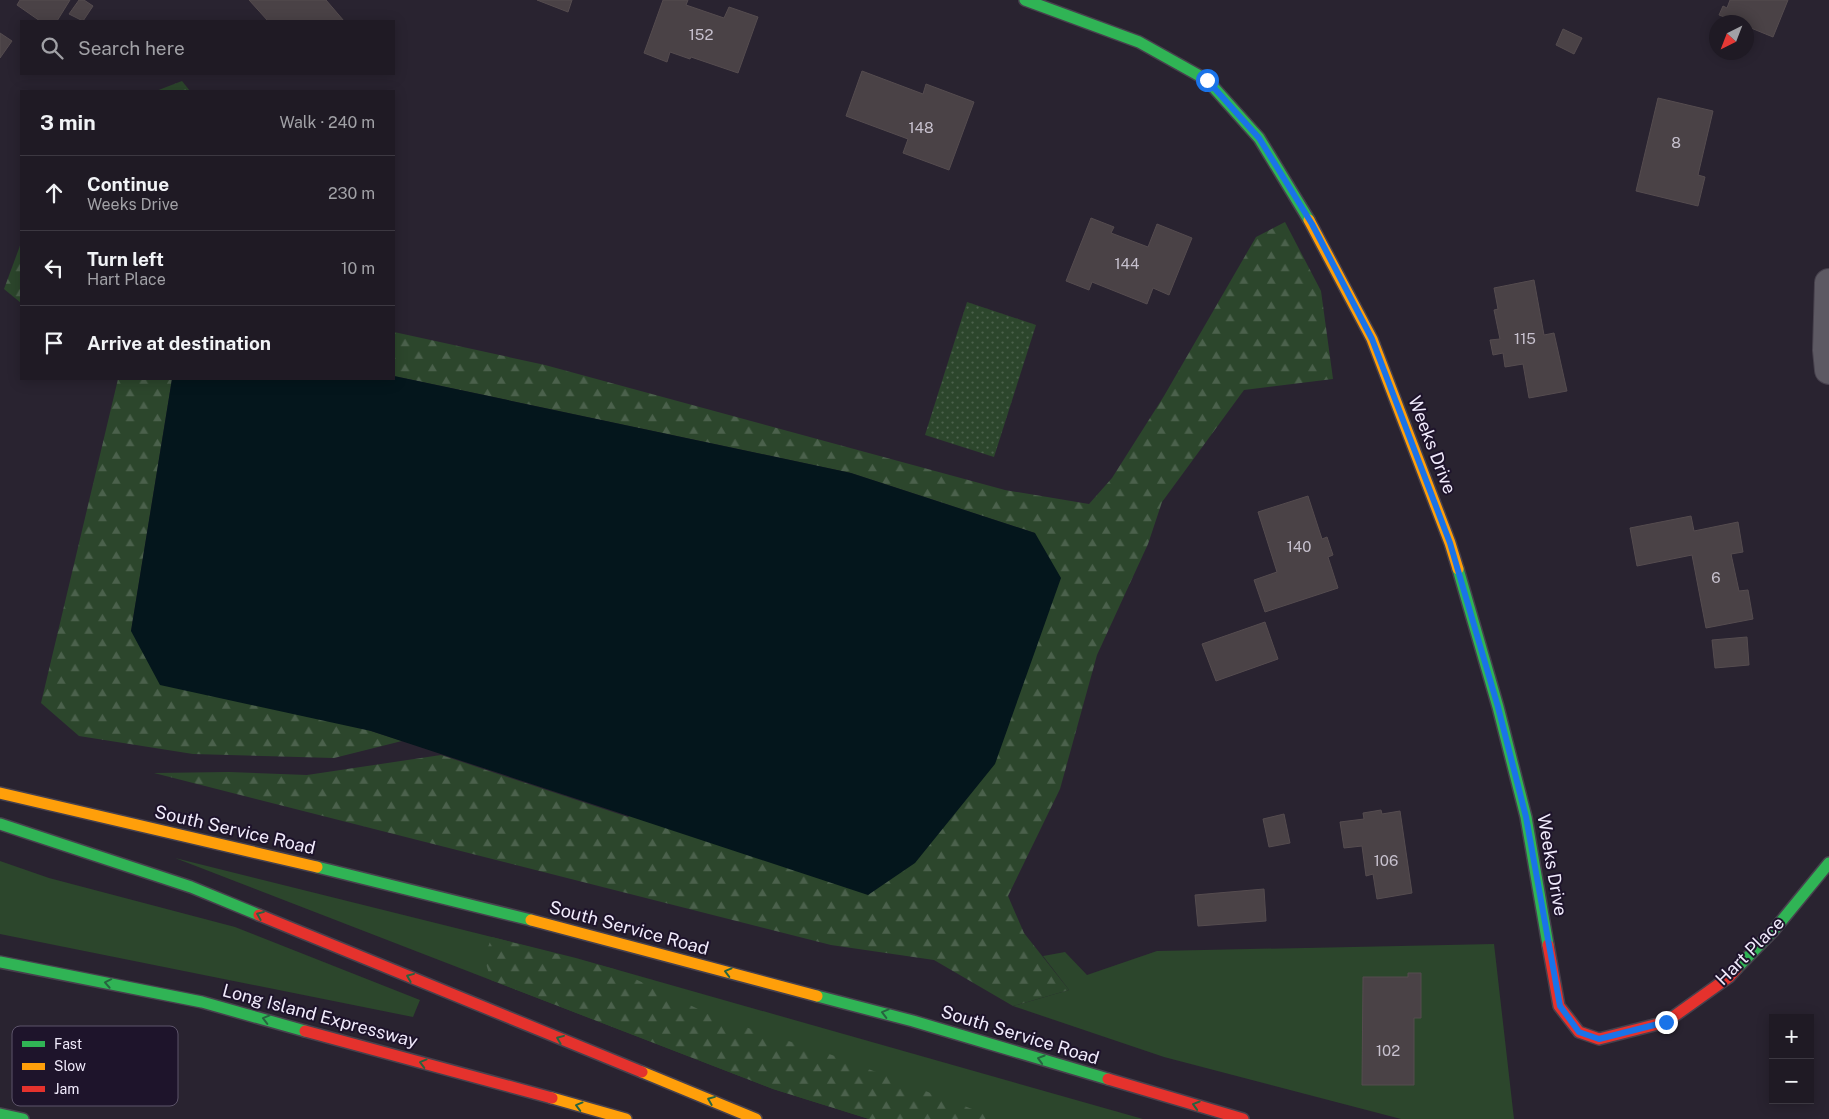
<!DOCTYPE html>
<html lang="en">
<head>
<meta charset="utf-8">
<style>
  body { margin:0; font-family:"Public Sans",sans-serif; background:#27232c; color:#f1f3f6 }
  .controls { position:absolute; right:15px; bottom:15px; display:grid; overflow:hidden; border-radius:0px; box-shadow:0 2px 12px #0003 }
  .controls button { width:45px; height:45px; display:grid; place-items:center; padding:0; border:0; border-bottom:1px solid #3c3841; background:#1f1a24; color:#f1f3f6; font:25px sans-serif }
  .compass { position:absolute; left:1709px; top:15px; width:45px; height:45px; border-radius:50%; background:#1f1a24; box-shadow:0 2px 12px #0003; rotate:222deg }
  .stop { position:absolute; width:15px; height:15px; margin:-11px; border:4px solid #1a73e8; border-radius:50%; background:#fff }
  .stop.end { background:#1a73e8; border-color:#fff; box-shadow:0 1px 5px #0008 }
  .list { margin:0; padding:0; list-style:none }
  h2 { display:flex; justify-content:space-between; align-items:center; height:65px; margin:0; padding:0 20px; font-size:21px }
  h2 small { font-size:16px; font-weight:400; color:#a1a1a6 }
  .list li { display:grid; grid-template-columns:32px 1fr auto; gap:15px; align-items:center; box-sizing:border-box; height:75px; padding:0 20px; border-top:1px solid #3c3841 }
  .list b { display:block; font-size:19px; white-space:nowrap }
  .list p { margin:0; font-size:16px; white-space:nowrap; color:#a1a1a6 }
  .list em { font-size:16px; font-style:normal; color:#a1a1a6 }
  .icon { flex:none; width:28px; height:28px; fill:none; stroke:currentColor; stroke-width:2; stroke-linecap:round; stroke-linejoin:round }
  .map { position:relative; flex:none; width:1829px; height:1119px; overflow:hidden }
  .search { position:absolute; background:#1f1a24; box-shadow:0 2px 12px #0003; left:20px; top:20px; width:375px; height:55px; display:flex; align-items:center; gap:12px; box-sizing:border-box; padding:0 18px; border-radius:0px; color:#a1a1a6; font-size:19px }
  .panel { position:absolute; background:#1f1a24; box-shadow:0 2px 12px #0003; left:20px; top:90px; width:375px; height:290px; border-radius:0px }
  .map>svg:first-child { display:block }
  .green { fill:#2c462c }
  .forest { fill:url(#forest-firs) }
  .park { fill:url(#park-dots) }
  .water { fill:#04161c }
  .building { fill:#4a4246; stroke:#554c4f }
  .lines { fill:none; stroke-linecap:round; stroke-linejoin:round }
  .street-casing { stroke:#47414d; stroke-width:30 }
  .fast-casing { stroke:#47414d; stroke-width:14 }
  .slow-casing { stroke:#47414d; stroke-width:14 }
  .jam-casing { stroke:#47414d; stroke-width:14 }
  .street { stroke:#5d5963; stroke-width:28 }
  .fast { stroke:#30b455; stroke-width:11 }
  .slow { stroke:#ff9f0a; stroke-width:11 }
  .jam { stroke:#e5322d; stroke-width:11 }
  .oneway { stroke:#276440 }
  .route { stroke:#1a73e8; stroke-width:6 }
  .labels { text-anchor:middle; stroke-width:4; stroke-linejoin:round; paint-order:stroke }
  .number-label { font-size:15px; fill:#c7c1ce }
  .street-label { font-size:18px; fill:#f1ebfc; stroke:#1e142b }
  .key { fill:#1e142b; stroke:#5d546a; stroke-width:1 }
  .key-label { font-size:14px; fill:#f1ebfc }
</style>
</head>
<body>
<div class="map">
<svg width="1829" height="1119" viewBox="0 0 1829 1119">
  <defs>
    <pattern id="forest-firs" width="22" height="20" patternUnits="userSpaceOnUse" patternTransform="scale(1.25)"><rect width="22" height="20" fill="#2c462c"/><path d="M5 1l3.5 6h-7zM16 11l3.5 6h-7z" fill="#4b614c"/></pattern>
    <pattern id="park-dots" width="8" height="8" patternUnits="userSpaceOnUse" patternTransform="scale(1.25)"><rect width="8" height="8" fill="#2c462c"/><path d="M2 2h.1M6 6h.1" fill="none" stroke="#4b614c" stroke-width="1.8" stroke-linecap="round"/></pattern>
  </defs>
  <rect width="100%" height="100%" fill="#292330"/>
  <path class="green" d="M175,858L576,958L1143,1119H869L773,1089Z
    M0,861L49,878L235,927L420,1000L413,1017L0,934Z
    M1494,944L1514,1119H1401L1164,1057L1013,1006L1069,990L1043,956L1065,952L1087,975L1157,951Z"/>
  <path class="forest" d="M182,81L190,91H156Z
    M1285,222L1321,291L1333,379L1244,390L1162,502L1148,544L1097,655L1060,789L1008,896L1024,933L1069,990L1013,1006L934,960L831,945L154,773L229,772L307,775L441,755L628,817L1035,533L851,473L394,376V332L545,365L1005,490L1089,504L1112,478L1164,396L1256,237Z
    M21,243V303L4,289Z
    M118,379H172L131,631L371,731L402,741L334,758L193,754L79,736L41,703Z
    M492,937L614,969L717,1018L832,1055L998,1119H869L773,1089L491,980L484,957Z"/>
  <path class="park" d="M967,302L1036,325L994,457L925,435Z"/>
  <path class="water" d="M394,376L851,473L1035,533L1061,578L995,764L915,863L868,895L371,731L160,685L131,631L172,379H394Z"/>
  <path class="building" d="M20,0H70L57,21H40L17,5Z
    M79,0H84L93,6L83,21L69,14Z
    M249,0H326L344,21H268Z
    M537,0H572L568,12Z
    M663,0H688L686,5L724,18L729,7L758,17L738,73L691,57L690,59L670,52L667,62L644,53Z
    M1730,0H1788L1773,37L1746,26V22H1738L1719,15L1723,6L1727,8Z
    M1563,29L1582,38L1574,54L1556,45Z
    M0,33L12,41L0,58Z
    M862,71L923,94L926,84L974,102L949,170L903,153L908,139L846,116Z
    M1658,98L1713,111L1698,175L1705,177L1698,206L1636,191Z
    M1091,218L1114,227L1111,233L1148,247L1157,224L1192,238L1169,295L1153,288L1147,304L1092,282L1089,290L1066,281Z
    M1534,280L1544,335L1554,333L1567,391L1529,398L1523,364L1505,367L1503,353L1493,355L1490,340L1500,339L1494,310L1498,309L1494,288Z
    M1308,496L1322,539L1327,537L1333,555L1328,557L1338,588L1265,612L1254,580L1277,572L1258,512Z
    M1691,516L1694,531L1738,522L1743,552L1731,554L1739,591L1748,590L1753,619L1706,628L1692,555L1637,566L1630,528Z
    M1265,622L1278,659L1216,681L1202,644Z
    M1747,637L1749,665L1715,668L1712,640Z
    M1381,810L1382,814L1400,811L1412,893L1377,899L1373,874L1366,876L1362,846L1344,848L1340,822L1364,819L1363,813Z
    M1284,814L1290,843L1269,847L1263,819Z
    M1264,889L1266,921L1198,926L1195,895Z
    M1408,973H1421V1018H1414V1085H1362L1363,977H1408Z"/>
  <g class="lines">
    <defs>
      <path id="street" d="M1829,283L1827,350L1829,370"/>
      <path id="fast" d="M1025,0L1139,42L1207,80L1259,138L1309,220
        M1458,569L1498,707L1526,817L1548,945
        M0,824L191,887L259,915
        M317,867L531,920
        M0,962L202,1002L305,1031
        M1737,968L1774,930L1829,863
        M817,996L913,1021L1108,1079
        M0,1114L23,1119"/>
      <path id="slow" d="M1309,220L1372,339L1450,543L1458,569
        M0,793L317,867
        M531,920L817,996
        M642,1072L756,1119
        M552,1098L626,1119"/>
      <path id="jam" d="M259,915L642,1072
        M1548,945L1559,1006L1579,1032L1599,1039L1666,1022L1729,977L1737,968
        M305,1031L552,1098
        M1108,1079L1243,1119"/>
    </defs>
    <use href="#street" class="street-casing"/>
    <use href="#fast" class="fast-casing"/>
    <use href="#slow" class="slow-casing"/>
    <use href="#jam" class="jam-casing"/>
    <use href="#street" class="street"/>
    <use href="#fast" class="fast"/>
    <use href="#slow" class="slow"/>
    <use href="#jam" class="jam"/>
  </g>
  <defs><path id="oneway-chevron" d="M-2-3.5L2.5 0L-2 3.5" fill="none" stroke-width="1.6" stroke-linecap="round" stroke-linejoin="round" transform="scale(1.25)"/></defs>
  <g class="oneway">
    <use href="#oneway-chevron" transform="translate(260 915) rotate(-158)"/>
    <use href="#oneway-chevron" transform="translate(728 972) rotate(-165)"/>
    <use href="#oneway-chevron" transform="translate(410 977) rotate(-158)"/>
    <use href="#oneway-chevron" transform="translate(108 983) rotate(-169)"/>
    <use href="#oneway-chevron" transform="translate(885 1013) rotate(-165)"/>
    <use href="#oneway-chevron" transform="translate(266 1019) rotate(-165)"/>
    <use href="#oneway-chevron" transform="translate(560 1039) rotate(-158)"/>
    <use href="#oneway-chevron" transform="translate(1041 1059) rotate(-163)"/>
    <use href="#oneway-chevron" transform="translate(423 1063) rotate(-165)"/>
    <use href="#oneway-chevron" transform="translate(711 1100) rotate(-158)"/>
    <use href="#oneway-chevron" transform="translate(1196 1105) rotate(-163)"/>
    <use href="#oneway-chevron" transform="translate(579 1106) rotate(-165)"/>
  </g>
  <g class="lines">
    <path class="route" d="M1207,80L1259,138L1312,224L1372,339L1450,543L1498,707L1526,817L1560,1006L1579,1032L1599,1039L1666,1022"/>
  </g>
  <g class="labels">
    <g class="number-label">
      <text x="701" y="40">152</text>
      <text x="921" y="133">148</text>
      <text x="1676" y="148">8</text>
      <text x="1127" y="269">144</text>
      <text x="1525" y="344">115</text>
      <text x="1299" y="552">140</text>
      <text x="1716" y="583">6</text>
      <text x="1386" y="866">106</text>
      <text x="1388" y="1056">102</text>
    </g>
    <g class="street-label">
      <text transform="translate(1432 445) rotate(69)" y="6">Weeks Drive</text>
      <text transform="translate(235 830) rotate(13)" y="6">South Service Road</text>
      <text transform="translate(1552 865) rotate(80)" y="6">Weeks Drive</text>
      <text transform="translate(629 928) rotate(15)" y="6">South Service Road</text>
      <text transform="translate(1750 951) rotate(-45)" y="6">Hart Place</text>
      <text transform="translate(320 1016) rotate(15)" y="6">Long Island Expressway</text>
      <text transform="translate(1020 1035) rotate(17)" y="6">South Service Road</text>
    </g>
  </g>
  <rect x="12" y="1026" width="166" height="80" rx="8" class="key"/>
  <rect x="22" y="1041" width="23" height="6" fill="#30b455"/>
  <rect x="22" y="1063" width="23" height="7" fill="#ff9f0a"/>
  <rect x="22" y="1086" width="23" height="6" fill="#e5322d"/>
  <g class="key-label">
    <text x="54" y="1049">Fast</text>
    <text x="54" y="1071">Slow</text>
    <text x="54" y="1094">Jam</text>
  </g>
</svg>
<div class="controls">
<button>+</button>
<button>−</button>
</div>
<svg class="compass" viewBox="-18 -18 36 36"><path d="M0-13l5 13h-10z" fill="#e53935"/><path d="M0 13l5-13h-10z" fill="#a1a1a6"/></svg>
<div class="stop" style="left:1207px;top:80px"></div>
<div class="stop end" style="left:1666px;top:1022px"></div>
<div class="search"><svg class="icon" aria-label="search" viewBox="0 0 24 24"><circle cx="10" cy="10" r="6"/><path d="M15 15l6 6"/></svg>Search here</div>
<section class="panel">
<h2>3 min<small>Walk · 240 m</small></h2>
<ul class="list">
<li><svg class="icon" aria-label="ahead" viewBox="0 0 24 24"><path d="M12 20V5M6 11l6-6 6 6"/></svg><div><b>Continue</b><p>Weeks Drive</p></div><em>230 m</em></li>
<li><svg class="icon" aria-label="left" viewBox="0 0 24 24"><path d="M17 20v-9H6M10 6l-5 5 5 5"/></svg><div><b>Turn left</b><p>Hart Place</p></div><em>10 m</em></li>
<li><svg class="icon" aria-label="arrive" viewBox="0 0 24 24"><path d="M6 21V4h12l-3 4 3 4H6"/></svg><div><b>Arrive at destination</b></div></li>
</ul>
</section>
</div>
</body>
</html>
